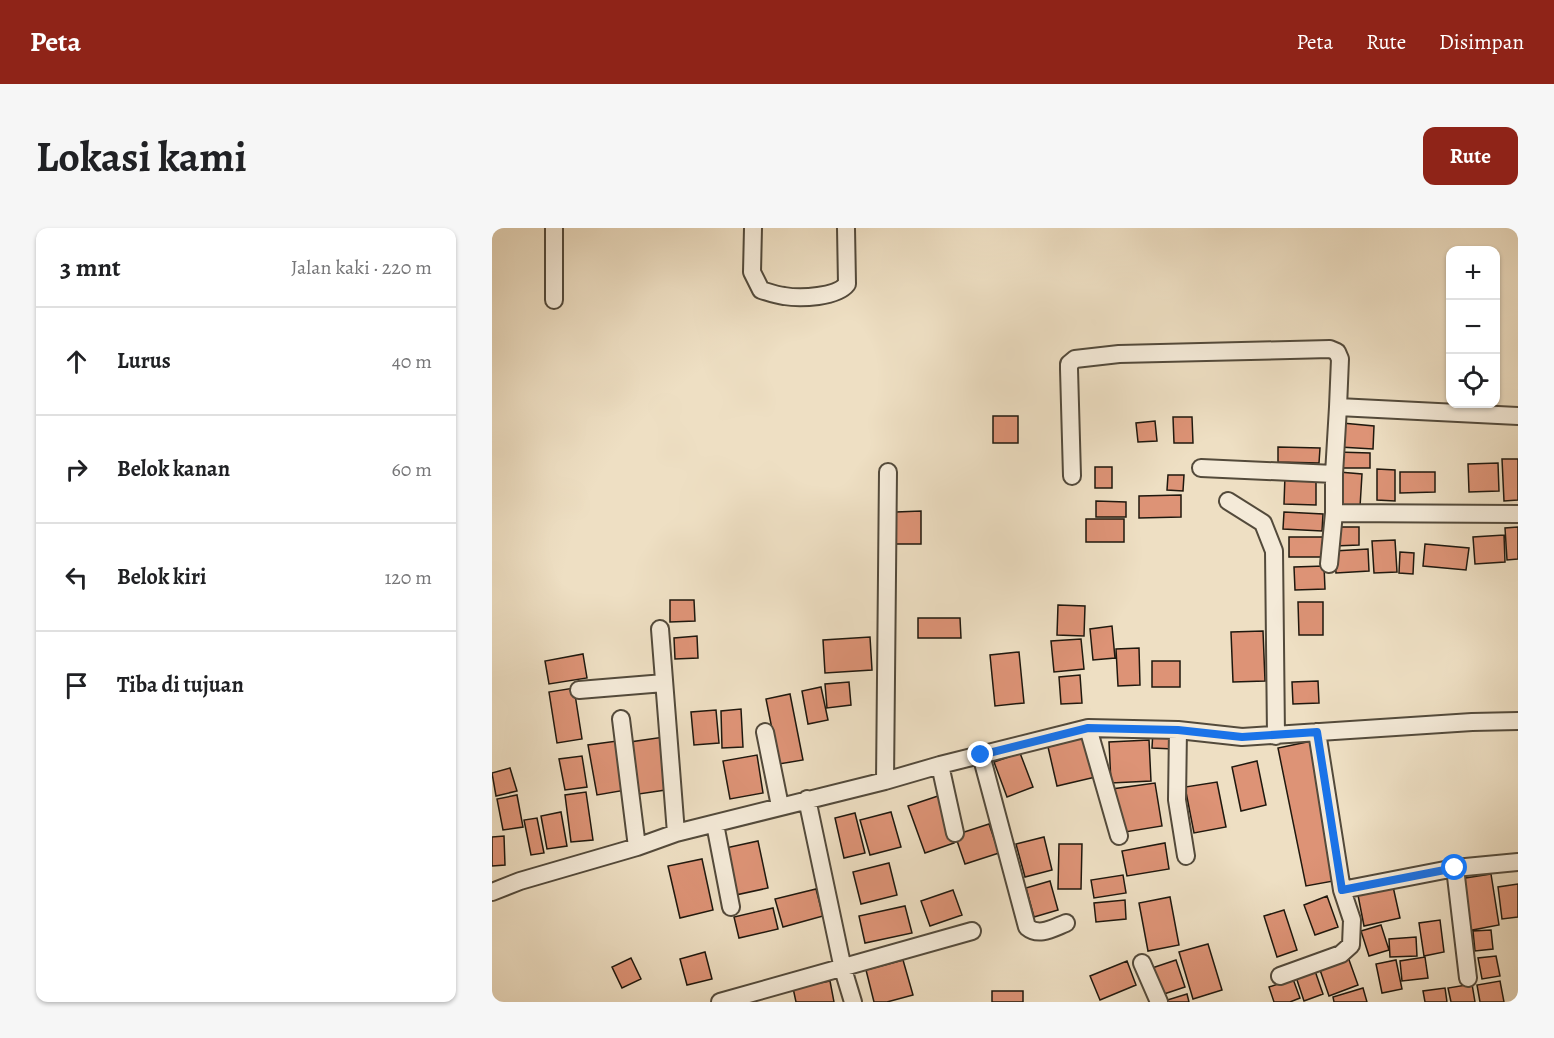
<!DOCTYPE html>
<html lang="id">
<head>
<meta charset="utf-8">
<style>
  body { margin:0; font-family:Alegreya,serif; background:#f6f6f6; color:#202124 }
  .controls { position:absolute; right:18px; top:18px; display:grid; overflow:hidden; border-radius:12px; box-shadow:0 2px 4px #0004 }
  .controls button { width:54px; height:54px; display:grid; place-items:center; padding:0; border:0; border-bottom:2px solid #e0e0e0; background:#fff; color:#202124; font:30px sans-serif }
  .stop { position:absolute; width:18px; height:18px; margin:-14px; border:4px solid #1a73e8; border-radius:50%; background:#fff }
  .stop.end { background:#1a73e8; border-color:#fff; box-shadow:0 2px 6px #0008 }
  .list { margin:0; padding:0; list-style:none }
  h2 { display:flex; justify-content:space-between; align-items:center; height:78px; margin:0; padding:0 24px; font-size:26px }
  h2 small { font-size:20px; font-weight:400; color:#757577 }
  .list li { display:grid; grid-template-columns:39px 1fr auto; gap:18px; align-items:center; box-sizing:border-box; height:108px; padding:0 24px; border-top:2px solid #e0e0e0 }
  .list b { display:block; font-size:22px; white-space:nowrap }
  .list em { font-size:20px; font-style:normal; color:#757577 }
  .icon { flex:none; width:33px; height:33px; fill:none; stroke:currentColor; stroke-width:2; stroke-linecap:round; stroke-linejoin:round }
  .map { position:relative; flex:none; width:1026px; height:774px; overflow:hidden; border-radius:12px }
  header { display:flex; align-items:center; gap:36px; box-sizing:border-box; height:84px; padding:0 30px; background:#8f2418; color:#fff }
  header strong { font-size:28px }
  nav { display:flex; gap:33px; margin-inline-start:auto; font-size:21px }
  .intro { display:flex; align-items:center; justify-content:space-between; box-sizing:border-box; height:144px; padding:0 36px }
  h1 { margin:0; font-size:42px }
  .button { padding:15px 27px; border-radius:12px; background:#8f2418; color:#fff; font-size:21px; font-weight:700 }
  main { display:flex; gap:36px; padding:0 36px }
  aside { flex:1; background:#fff; border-radius:12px; box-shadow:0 2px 4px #0004 }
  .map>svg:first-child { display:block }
  .building { fill:#dd9376; stroke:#1f180e; stroke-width:1.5 }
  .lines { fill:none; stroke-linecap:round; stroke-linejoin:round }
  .street-casing { stroke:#534a3b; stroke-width:20 }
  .street { stroke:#f4ead8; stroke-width:16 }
  .route { stroke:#1a73e8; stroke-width:8 }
</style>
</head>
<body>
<header>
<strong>Peta</strong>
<nav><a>Peta</a><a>Rute</a><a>Disimpan</a></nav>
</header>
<div class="intro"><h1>Lokasi kami</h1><a class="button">Rute</a></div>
<main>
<aside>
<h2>3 mnt<small>Jalan kaki · 220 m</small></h2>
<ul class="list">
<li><svg class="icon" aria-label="ahead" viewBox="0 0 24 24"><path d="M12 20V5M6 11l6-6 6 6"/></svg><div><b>Lurus</b></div><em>40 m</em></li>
<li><svg class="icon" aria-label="right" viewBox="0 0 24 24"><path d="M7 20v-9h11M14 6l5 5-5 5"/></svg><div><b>Belok kanan</b></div><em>60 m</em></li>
<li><svg class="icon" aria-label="left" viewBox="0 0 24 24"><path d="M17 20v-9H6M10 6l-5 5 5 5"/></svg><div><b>Belok kiri</b></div><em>120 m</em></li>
<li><svg class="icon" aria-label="arrive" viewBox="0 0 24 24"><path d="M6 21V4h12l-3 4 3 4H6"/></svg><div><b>Tiba di tujuan</b></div></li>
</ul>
</aside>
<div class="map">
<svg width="1026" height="774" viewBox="0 0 1026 774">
  <rect width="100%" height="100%" fill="#eedfc3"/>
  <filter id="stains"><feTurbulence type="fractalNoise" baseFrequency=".00333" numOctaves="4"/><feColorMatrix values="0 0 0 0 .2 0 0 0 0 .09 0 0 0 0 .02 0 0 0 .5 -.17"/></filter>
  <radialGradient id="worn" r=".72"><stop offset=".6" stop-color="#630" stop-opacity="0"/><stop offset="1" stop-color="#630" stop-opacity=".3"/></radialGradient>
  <path class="building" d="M501,188H526V215H501Z
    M681,189H700L701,215H682Z
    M663,193L665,213L646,214L644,195Z
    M850,195L882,198L881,221L848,219Z
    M786,219L828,220L827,235L786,234Z
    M845,224L878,225V240H844Z
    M1010,231H1026V272L1012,273Z
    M1006,235L1007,263L977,264L976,236Z
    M603,239H620V260H603Z
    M885,241L903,242V273L885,272Z
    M847,244L870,246L868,279L845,278Z
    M908,244H943V264L908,265Z
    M676,247H692L691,263L675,262Z
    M793,247L824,248V277L792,276Z
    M689,267V289L647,290V268Z
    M604,273L634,274V289H604Z
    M429,283V316H404V284Z
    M792,284L831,286L830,303L791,301Z
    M594,291H632V314H594Z
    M842,299H867V317L842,318Z
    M1026,299V331L1015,332L1013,300Z
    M1012,307L1013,334L983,336L981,309Z
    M797,309H831L830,329H797Z
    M903,312L905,344L882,345L880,313Z
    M933,316L977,320L974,342L931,338Z
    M876,321L877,343L844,345L842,323Z
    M908,324L922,325L921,346L907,345Z
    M832,338L833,361L803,362L802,339Z
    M178,372H202L203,393L178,394Z
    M806,374H831V407H807Z
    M566,377L593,378L592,408L565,407Z
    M426,390H468L469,410H426Z
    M620,398L623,430L601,432L598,401Z
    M771,403L773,453L741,454L739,404Z
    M205,408L206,430L183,431L182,410Z
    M378,409L380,442L333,445L331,412Z
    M589,411L592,441L562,444L559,413Z
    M647,420L648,457L626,458L624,421Z
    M527,424L532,475L503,478L498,427Z
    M91,426L95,450L57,456L53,433Z
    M660,433H688V459H660Z
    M588,447L590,475L569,476L567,449Z
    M826,453L827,475L801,476L800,454Z
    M357,454L359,477L335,480L333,456Z
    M329,459L336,492L316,496L310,463Z
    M82,460L90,511L65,515L57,464Z
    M298,466L311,532L287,536L274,471Z
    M249,481L251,519L230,520L229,483Z
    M224,482L227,515L202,517L199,484Z
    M661,502L682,503L681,521L660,520Z
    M598,508L608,548L565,558L556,519Z
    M172,509L180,561L147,566L138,514Z
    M657,512L659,553L619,555L617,514Z
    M125,513L134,562L105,567L96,517Z
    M820,513L847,652L814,658L786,520Z
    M528,525L541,559L515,569L502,534Z
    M265,527L271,565L238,571L231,533Z
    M90,528L95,559L73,562L67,531Z
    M765,533L774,577L749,583L740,539Z
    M18,540L25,563L4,568L0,545Z
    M725,554L734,599L702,605L693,559Z
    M663,555L670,598L627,605L620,561Z
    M94,564L101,612L79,614L73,567Z
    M25,567L31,599L11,602L5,571Z
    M446,568L462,615L433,625L416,578Z
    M69,584L75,618L55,621L49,588Z
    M399,584L409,619L378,627L368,592Z
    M363,585L373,625L352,630L343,590Z
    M45,590L52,625L39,627L32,592Z
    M497,596L507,625L473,636L463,607Z
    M12,608L13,637L0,638V609Z
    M552,609L560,642L533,649L524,616Z
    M266,613L276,660L239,668L229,621Z
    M673,615L677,641L635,648L630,623Z
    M567,616H590L589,661H566Z
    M210,631L221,682L188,690L176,638Z
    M397,635L405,667L369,676L361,644Z
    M999,646L1007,697L975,703L967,651Z
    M631,647L634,665L602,670L599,652Z
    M558,653L566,682L542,689L534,660Z
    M900,654L908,690L872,698L865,662Z
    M1026,656V689L1010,691L1006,659Z
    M324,661L331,688L291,699L283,671Z
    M461,662L470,687L438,698L429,673Z
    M835,668L846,699L823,707L812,677Z
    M678,669L687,717L656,723L647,675Z
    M633,672L634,691L604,694L602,675Z
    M413,678L420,705L373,715L367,688Z
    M281,680L286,701L247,710L242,689Z
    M792,682L805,722L785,729L772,688Z
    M948,692L952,724L932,728L927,695Z
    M889,697L897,722L877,728L869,703Z
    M999,702L1001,721L983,723L981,703Z
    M924,709L925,728L898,729L897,711Z
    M716,716L730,762L701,771L687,724Z
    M213,724L220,751L195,757L188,731Z
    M1004,728L1008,748L990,751L986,730Z
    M856,729L866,757L837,768L827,739Z
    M933,729L936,750L910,753L908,733Z
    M139,730L149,751L130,760L120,739Z
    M411,732L421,767L395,774H382L374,742Z
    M684,732L693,759L669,767L660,740Z
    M904,732L910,761L890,765L884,736Z
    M635,733L644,757L608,772L598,748Z
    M822,740L831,766L812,773L803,746Z
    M801,751L808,770L798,774H782L777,759Z
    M338,753L342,774H304L301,760Z
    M1008,753L1012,774H988L985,757Z
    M980,756L983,774H959L956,760Z
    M871,760L875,774H842L841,769Z
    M953,760L955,774H933L931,763Z
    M500,763H531V774H500Z
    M695,766L697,774H672V773Z"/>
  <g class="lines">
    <defs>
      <path id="street" d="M62,0V72
        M261,0L260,44L269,62C276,64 284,67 292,68C309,71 345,69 355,56L354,0
        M709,240L842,246
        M580,248L577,141V136L583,131L627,126L838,121L845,124L848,131L846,179L1026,188
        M736,273L771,295L782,323L784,508
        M842,285L1026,286
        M837,336L842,285V246L846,179
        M168,401L184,605
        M87,462L172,455
        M129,491L145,619
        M596,500L627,608
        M686,502L685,572L694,628
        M273,504L288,578
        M489,527L535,699C547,709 561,700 574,695
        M448,537L463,605
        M393,553L396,244
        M315,571L351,741L361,774
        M223,596L239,679
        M963,640L976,750
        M850,662L963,640L1026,634
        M0,664L28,653L145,619L184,605L393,553L448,537L596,500L686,502L750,509L980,494L1026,493
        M650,735L667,774
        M788,748L849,726L859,717L860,692L850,662L825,504
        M228,774L480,703"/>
    </defs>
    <use href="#street" class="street-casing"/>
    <use href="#street" class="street"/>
  </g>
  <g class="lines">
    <path class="route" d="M489,527L596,500L686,502L750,509L825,504L850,662L963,640"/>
  </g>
  <rect width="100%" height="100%" filter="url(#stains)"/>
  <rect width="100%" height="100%" fill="url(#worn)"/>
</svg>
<div class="controls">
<button>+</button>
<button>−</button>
<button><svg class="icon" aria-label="locate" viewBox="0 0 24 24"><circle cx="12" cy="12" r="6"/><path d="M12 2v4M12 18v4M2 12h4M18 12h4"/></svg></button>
</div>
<div class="stop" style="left:963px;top:640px"></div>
<div class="stop end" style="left:489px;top:527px"></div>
</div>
</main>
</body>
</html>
